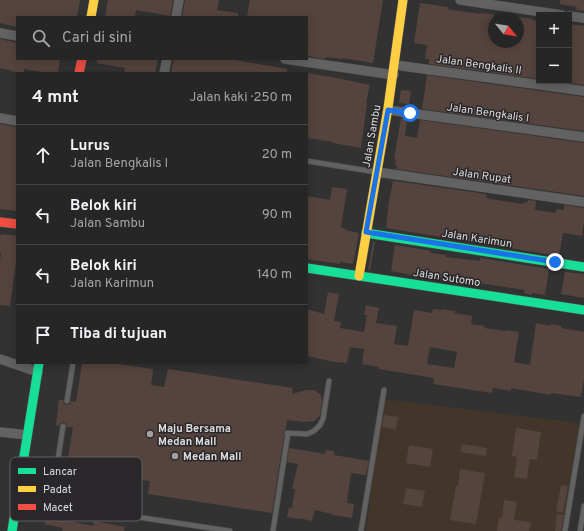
<!DOCTYPE html>
<html lang="id">
<head>
<meta charset="utf-8">
<style>
  body { margin:0; font-family:Overpass,sans-serif; background:#2e2e2e; color:#f1f3f6 }
  .controls { position:absolute; right:12px; top:12px; display:grid; overflow:hidden; border-radius:0px; box-shadow:0 2px 10px #0003 }
  .controls button { width:36px; height:36px; display:grid; place-items:center; padding:0; border:0; border-bottom:1px solid #424343; background:#262626; color:#f1f3f6; font:20px sans-serif }
  .compass { position:absolute; left:488px; top:12px; width:36px; height:36px; border-radius:50%; background:#262626; box-shadow:0 2px 10px #0003; rotate:120deg }
  .stop { position:absolute; width:12px; height:12px; margin:-9px; border:3px solid #1a73e8; border-radius:50%; background:#fff }
  .stop.end { background:#1a73e8; border-color:#fff; box-shadow:0 1px 4px #0008 }
  .list { margin:0; padding:0; list-style:none }
  h2 { display:flex; justify-content:space-between; align-items:center; height:52px; margin:0; padding:0 16px; font-size:17px }
  h2 small { font-size:13px; font-weight:400; color:#a4a5a7 }
  .list li { display:grid; grid-template-columns:26px 1fr auto; gap:12px; align-items:center; box-sizing:border-box; height:60px; padding:0 16px; border-top:1px solid #424343 }
  .list b { display:block; font-size:15px; white-space:nowrap }
  .list p { margin:0; font-size:13px; white-space:nowrap; color:#a4a5a7 }
  .list em { font-size:13px; font-style:normal; color:#a4a5a7 }
  .icon { flex:none; width:22px; height:22px; fill:none; stroke:currentColor; stroke-width:2; stroke-linecap:round; stroke-linejoin:round }
  .map { position:relative; flex:none; width:584px; height:531px; overflow:hidden }
  .search { position:absolute; background:#262626; box-shadow:0 2px 10px #0003; left:16px; top:16px; width:292px; height:44px; display:flex; align-items:center; gap:10px; box-sizing:border-box; padding:0 14px; border-radius:0px; color:#a4a5a7; font-size:15px }
  .panel { position:absolute; background:#262626; box-shadow:0 2px 10px #0003; left:16px; top:72px; width:292px; height:292px; border-radius:0px }
  .map>svg:first-child { display:block }
  .commercial { fill:#413629 }
  .building { fill:#55443d; fill-rule:evenodd }
  .lines { fill:none; stroke-linecap:round; stroke-linejoin:round }
  .lane-casing { stroke:#515152; stroke-width:6 }
  .street-casing { stroke:#515152; stroke-width:10 }
  .fast-casing { stroke:#515152; stroke-width:10 }
  .slow-casing { stroke:#515152; stroke-width:10 }
  .jam-casing { stroke:#515152; stroke-width:10 }
  .lane { stroke:#636263; stroke-width:4.5 }
  .street { stroke:#636263; stroke-width:9 }
  .fast { stroke:#16e098; stroke-width:9 }
  .slow { stroke:#ffcf43; stroke-width:9 }
  .jam { stroke:#f24e42; stroke-width:9 }
  .route { stroke:#1a73e8; stroke-width:5 }
  .poi-dot { fill:#a1a0a2; stroke:#29272a; stroke-width:1.5 }
  .labels { text-anchor:middle; stroke-width:3; stroke-linejoin:round; paint-order:stroke }
  .street-label { font-size:11px; fill:#dcdbdd; stroke:#29272a }
  .poi-label { font-size:11px; font-weight:bold; fill:#dcdbdd; stroke:#29272a; text-anchor:start }
  .key { fill:#29272a; stroke:#5f5d60; stroke-width:1 }
  .key-label { font-size:11px; fill:#dcdbdd }
</style>
</head>
<body>
<div class="map">
<svg width="584" height="531" viewBox="0 0 584 531">
  <rect width="100%" height="100%" fill="#333233"/>
  <path class="commercial" d="M383,399L580,423L563,531H366Z"/>
  <path class="building" d="M0,0H80L77,17H17V27L0,23Z
    M108,0H173L170,16L136,10L135,17H105Z
    M185,0H219L217,10L238,13V17H182Z
    M250,0H383L373,63L342,58V59L326,57L325,59L307,56V17H247Z
    M560,0H584V11L576,10L577,7L560,4Z
    M420,3L448,7L447,9L458,11L481,14V13L494,14V42H518V17L533,19V20L539,21V79L429,64V59H425L427,45L414,43Z
    M569,24L584,26V85L555,81H569Z
    M0,39L17,43V59H60L58,73H43V72L24,69V73H22L10,71V70L0,68Z
    M98,59H153L158,60L155,73H124L125,68L97,63Z
    M174,59H229L287,69L286,73H171Z
    M307,73L337,78L370,85L366,102L367,103L361,148L333,143V142L307,138Z
    M427,75L584,97V131L422,109Z
    M401,90L411,91L409,104L399,103Z
    M401,118L407,119L405,136L417,138L420,120L584,143V196L396,169L397,165H395L396,159H394Z
    M0,124L17,127V211L0,209Z
    M393,181L394,182L395,181L486,194V197L490,199L524,204V202L527,203L528,200L536,201L535,210L544,211L556,213V209L564,210V205L584,208V221L582,236L563,233L559,256L386,228L389,201Z
    M332,187L347,189L341,228L346,229L345,230L359,233L353,264L340,262V264L307,259V196L330,200Z
    M3,234L17,236V254L10,306L0,305V262L1,252H0V235H3Z
    M373,242H375L370,270H368Z
    M395,245L431,251V253L446,255V257L480,261V258L549,269L545,295L532,293V295L524,293L525,290L464,281L416,276L391,271Z
    M565,272L584,274V298L561,294Z
    M328,292L339,294L334,321L341,322L340,328L364,332L367,315H364L366,305L379,308L376,323L397,326L394,344L408,346L414,310L432,313L433,309L442,310V309L455,311L454,313L472,316L471,324L485,326L484,328L506,331V330L519,332L514,362L530,365L536,323L551,326V324L562,326L561,328L584,332V379L581,397L551,393V395L511,388V391L493,388L492,393L433,384L434,378L379,369V367L362,364L364,349L350,347L347,363L334,362L307,356V309L324,314ZM430,347L457,352L454,368L427,364Z
    M82,363H112L153,369L151,385L164,387L168,369L293,388L292,394L306,390H314L321,395L322,400L320,416L314,421L304,422L287,420L286,429L283,432L284,435L272,513L148,494L150,481L136,480L134,493L64,483L73,427H67L66,423L63,422L60,423L59,426L56,425L59,400H63L64,404L67,405L70,404L71,401L76,402Z
    M384,415L398,417L396,429L382,427Z
    M516,428L541,432L537,460L530,459L527,479L514,477L517,457L512,456Z
    M462,444L487,448L486,456L460,452Z
    M409,445L433,449L430,467L406,463Z
    M289,448L325,454L326,450L334,451V455L369,461L366,475L351,473L347,503L354,504L352,518L332,515V514L315,510L312,521L299,518V519L287,517L289,508H292L295,489H292L298,464L287,462Z
    M460,469L485,473L476,524L450,520L456,486H458Z
    M561,485L568,486L563,513L556,511Z
    M406,488L425,491L422,507L403,504Z
    M504,500L517,502L514,520L531,522L529,531H497L499,517L502,518Z
    M47,514L61,517L60,519L93,526L94,521L125,527L124,531H62L63,528L45,524Z
    M557,514L564,515L561,531H555Z"/>
  <g class="lines">
    <defs>
      <path id="lane" d="M307,161L376,172
        M67,401L73,363
        M287,433L307,434L314,431L320,425L323,419L329,381
        M53,493L63,426
        M18,499L230,531
        M138,517L139,506
        M273,531L288,433
        M361,531L384,390
        M565,531L584,416
        M580,531L584,506"/>
      <path id="street" d="M460,0L562,15
        M569,16L584,18
        M176,17L179,0
        M0,33L17,36
        M285,59L394,75
        M395,65L584,91
        M164,73L167,59
        M388,110L584,137
        M0,118L17,121
        M377,172L584,202
        M0,359L38,372
        M0,432L27,435"/>
      <path id="fast" d="M366,233L584,267
        M307,268L584,310
        M12,531L39,363"/>
      <path id="slow" d="M91,17L94,0
        M359,276L388,108L403,0"/>
      <path id="jam" d="M79,73L82,59
        M0,222L17,224"/>
    </defs>
    <use href="#lane" class="lane-casing"/>
    <use href="#street" class="street-casing"/>
    <use href="#fast" class="fast-casing"/>
    <use href="#slow" class="slow-casing"/>
    <use href="#jam" class="jam-casing"/>
    <use href="#lane" class="lane"/>
    <use href="#street" class="street"/>
    <use href="#fast" class="fast"/>
    <use href="#slow" class="slow"/>
    <use href="#jam" class="jam"/>
  </g>
  <g class="lines">
    <path class="route" d="M410,113L388,110L366,232L555,262"/>
  </g>
  <g class="poi-dot">
    <circle cx="150" cy="434" r="4"/>
    <circle cx="175" cy="456" r="4"/>
  </g>
  <g class="labels">
    <g class="street-label">
      <text transform="translate(479 64) rotate(8)" y="4">Jalan Bengkalis II</text>
      <text transform="translate(488 112) rotate(8)" y="4">Jalan Bengkalis I</text>
      <text transform="translate(371 136) rotate(-80)" y="4">Jalan Sambu</text>
      <text transform="translate(482 175) rotate(8)" y="4">Jalan Rupat</text>
      <text transform="translate(477 238) rotate(9)" y="4">Jalan Karimun</text>
      <text transform="translate(447 277) rotate(9)" y="4">Jalan Sutomo</text>
    </g>
    <g class="poi-label">
      <text x="158" y="432">Maju Bersama<tspan x="158" dy="13">Medan Mall</tspan></text>
      <text x="183" y="460">Medan Mall</text>
    </g>
  </g>
  <rect x="10" y="457" width="132" height="64" rx="6" class="key"/>
  <rect x="18" y="468" width="18" height="6" fill="#16e098"/>
  <rect x="18" y="486" width="18" height="6" fill="#ffcf43"/>
  <rect x="18" y="504" width="18" height="6" fill="#f24e42"/>
  <g class="key-label">
    <text x="43" y="475">Lancar</text>
    <text x="43" y="493">Padat</text>
    <text x="43" y="511">Macet</text>
  </g>
</svg>
<div class="controls">
<button>+</button>
<button>−</button>
</div>
<svg class="compass" viewBox="-18 -18 36 36"><path d="M0-13l5 13h-10z" fill="#e53935"/><path d="M0 13l5-13h-10z" fill="#a4a5a7"/></svg>
<div class="stop" style="left:410px;top:113px"></div>
<div class="stop end" style="left:555px;top:262px"></div>
<div class="search"><svg class="icon" aria-label="search" viewBox="0 0 24 24"><circle cx="10" cy="10" r="6"/><path d="M15 15l6 6"/></svg>Cari di sini</div>
<section class="panel">
<h2>4 mnt<small>Jalan kaki · 250 m</small></h2>
<ul class="list">
<li><svg class="icon" aria-label="ahead" viewBox="0 0 24 24"><path d="M12 20V5M6 11l6-6 6 6"/></svg><div><b>Lurus</b><p>Jalan Bengkalis I</p></div><em>20 m</em></li>
<li><svg class="icon" aria-label="left" viewBox="0 0 24 24"><path d="M17 20v-9H6M10 6l-5 5 5 5"/></svg><div><b>Belok kiri</b><p>Jalan Sambu</p></div><em>90 m</em></li>
<li><svg class="icon" aria-label="left" viewBox="0 0 24 24"><path d="M17 20v-9H6M10 6l-5 5 5 5"/></svg><div><b>Belok kiri</b><p>Jalan Karimun</p></div><em>140 m</em></li>
<li><svg class="icon" aria-label="arrive" viewBox="0 0 24 24"><path d="M6 21V4h12l-3 4 3 4H6"/></svg><div><b>Tiba di tujuan</b></div></li>
</ul>
</section>
</div>
</body>
</html>
